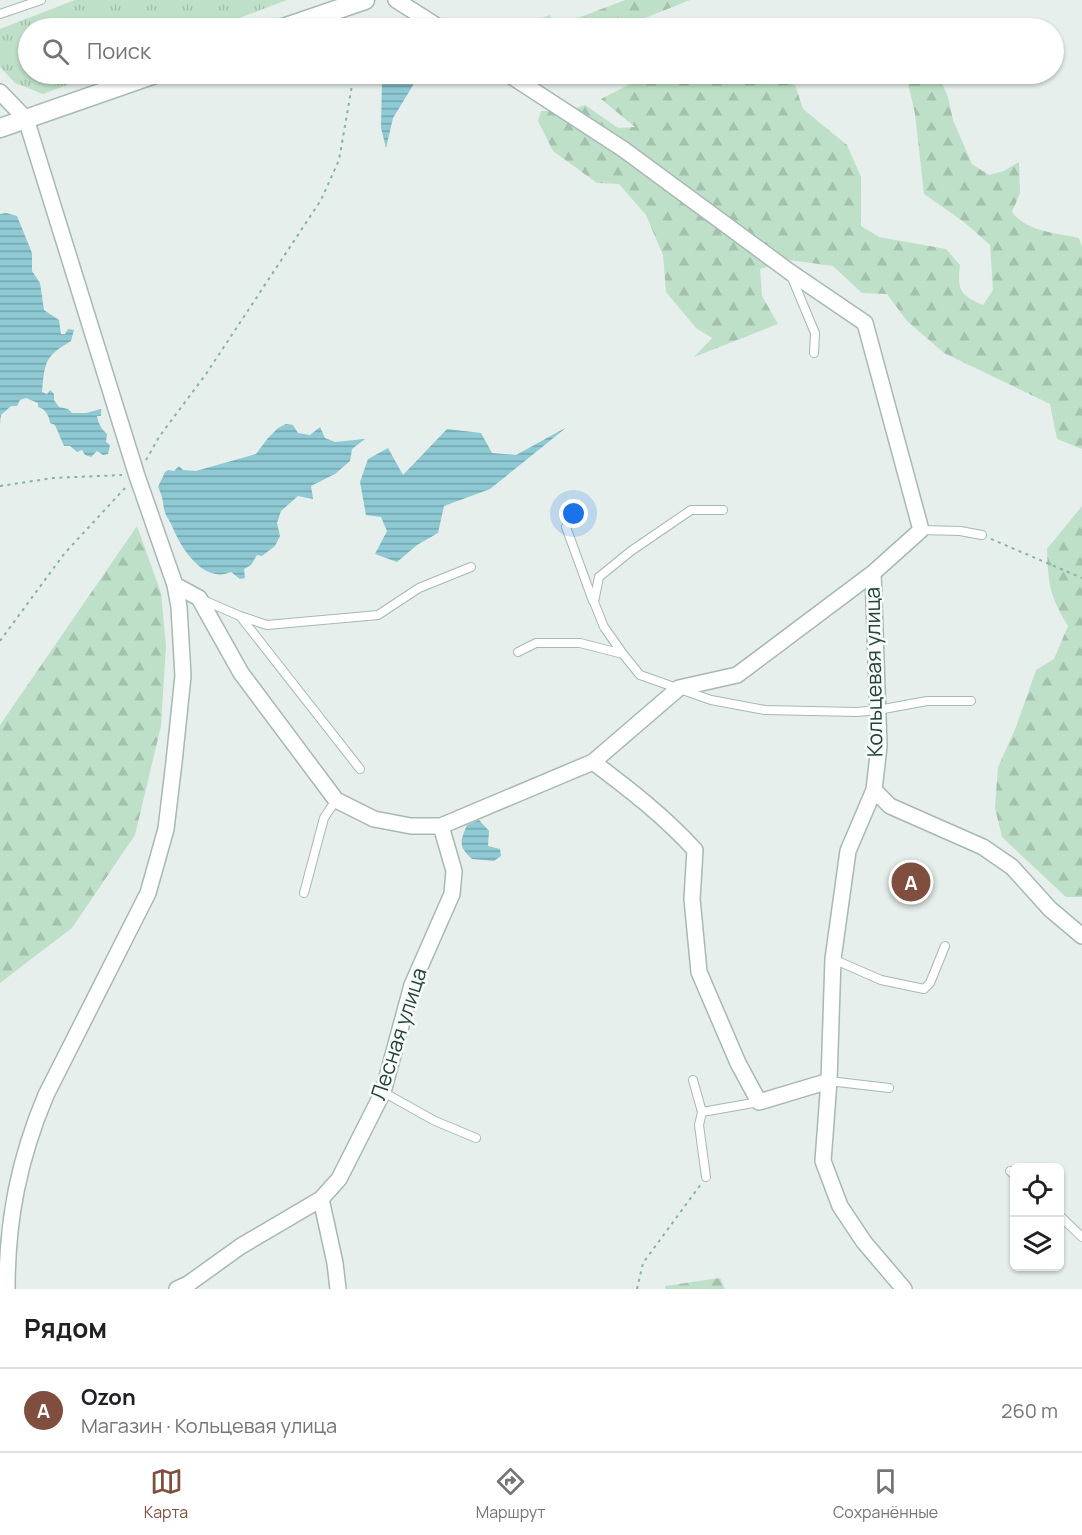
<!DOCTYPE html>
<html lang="ru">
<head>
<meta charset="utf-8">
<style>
  body { margin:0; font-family:Manrope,sans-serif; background:#f6f6f6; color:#202124 }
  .controls { position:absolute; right:18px; bottom:18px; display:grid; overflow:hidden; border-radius:9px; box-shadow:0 2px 4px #0004 }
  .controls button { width:54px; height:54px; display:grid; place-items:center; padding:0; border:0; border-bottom:2px solid #e0e0e0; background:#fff; color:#202124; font:30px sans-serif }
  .you { position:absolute; left:574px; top:514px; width:21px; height:21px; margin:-15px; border:4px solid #fff; border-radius:50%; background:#1a73e8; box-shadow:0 0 0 9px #1a73e833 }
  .badge { display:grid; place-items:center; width:39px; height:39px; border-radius:50%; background:#7f4e3f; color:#fff; font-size:20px; font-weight:700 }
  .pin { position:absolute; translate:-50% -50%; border:3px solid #fff; box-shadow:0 2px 6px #0006 }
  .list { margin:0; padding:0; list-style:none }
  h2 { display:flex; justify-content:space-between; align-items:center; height:78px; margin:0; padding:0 24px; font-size:26px }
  h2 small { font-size:20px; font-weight:400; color:#757577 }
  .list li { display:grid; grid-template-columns:39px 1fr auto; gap:18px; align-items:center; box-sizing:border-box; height:84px; padding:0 24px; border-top:2px solid #e0e0e0 }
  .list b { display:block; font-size:22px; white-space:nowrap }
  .list p { margin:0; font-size:20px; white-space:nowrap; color:#757577 }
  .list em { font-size:20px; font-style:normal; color:#757577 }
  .icon { flex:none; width:33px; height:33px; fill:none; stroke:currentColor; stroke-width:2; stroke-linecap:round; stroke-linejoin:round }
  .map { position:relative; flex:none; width:1082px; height:1289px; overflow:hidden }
  .search { position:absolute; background:#fff; box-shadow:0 2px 4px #0004; left:18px; right:18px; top:18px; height:66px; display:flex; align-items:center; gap:15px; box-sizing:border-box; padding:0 21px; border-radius:33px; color:#757577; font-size:22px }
  .sheet { height:162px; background:#fff }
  nav { display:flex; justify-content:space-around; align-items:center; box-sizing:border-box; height:84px; border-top:2px solid #e0e0e0; background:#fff; font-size:16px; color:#757577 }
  nav a { display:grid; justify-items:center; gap:3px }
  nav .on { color:#7f4e3f }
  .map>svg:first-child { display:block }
  .grass { fill:url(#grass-tufts) }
  .forest { fill:url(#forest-firs) }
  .water { fill:url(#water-rules) }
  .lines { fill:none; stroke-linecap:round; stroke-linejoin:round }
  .lane-casing { stroke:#a8b8b2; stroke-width:10 }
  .street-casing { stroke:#a8b8b2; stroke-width:18 }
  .secondary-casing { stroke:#a4bbb3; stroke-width:21 }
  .path { stroke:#86b3a5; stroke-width:2; stroke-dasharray:3 4.5; stroke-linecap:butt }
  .lane { stroke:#fff; stroke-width:8 }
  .street { stroke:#fff; stroke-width:15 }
  .secondary { stroke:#fff; stroke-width:18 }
  .labels { text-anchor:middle; stroke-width:5; stroke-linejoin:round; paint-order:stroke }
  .street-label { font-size:21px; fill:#24423a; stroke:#f7fbf9 }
</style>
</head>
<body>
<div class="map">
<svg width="1082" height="1289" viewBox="0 0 1082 1289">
  <defs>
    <pattern id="grass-tufts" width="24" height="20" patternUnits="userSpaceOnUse" patternTransform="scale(1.5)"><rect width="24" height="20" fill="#bfe0c8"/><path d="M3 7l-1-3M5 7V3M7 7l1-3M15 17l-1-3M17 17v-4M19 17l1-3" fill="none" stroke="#a4c1ad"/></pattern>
    <pattern id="forest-firs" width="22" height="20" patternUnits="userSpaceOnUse" patternTransform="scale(1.5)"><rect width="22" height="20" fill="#bfe0c8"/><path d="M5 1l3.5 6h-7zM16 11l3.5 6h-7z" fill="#a4c1ad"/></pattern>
    <pattern id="water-rules" width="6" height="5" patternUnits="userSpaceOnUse" patternTransform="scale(1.5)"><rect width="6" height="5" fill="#8ec9d4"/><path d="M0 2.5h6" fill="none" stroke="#74a5ad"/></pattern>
  </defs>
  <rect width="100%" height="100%" fill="#e6efeb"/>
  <path class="grass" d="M75,0H287L213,28H28V74H97L43,94L15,83L0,67V29Z"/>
  <path class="forest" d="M625,0H690L620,28H578L570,21Z
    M550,15L552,28H517Z
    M649,74C698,74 748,72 795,85L803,109L847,145L861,177V226L879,237L946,249L960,265C957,290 960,295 983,305L993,290L990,245L964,222L924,194L915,114L907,79L912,74H938L948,97L953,120L972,164L989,175L1004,171L1019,162L1020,193L1012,212C1027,232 1056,233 1079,238L1082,247V449L1057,439L1050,404L944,353L907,321L887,294L862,293L833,266L789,260L760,269L762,296L778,324L694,357L712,338L696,328L666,292L663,255L646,215L619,184L597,183L553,151L538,121L541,111L570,110L585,105L618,128L635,127L601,99Z
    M1082,506V897H1066L1002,837L995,808L998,767L1016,727L1036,670L1054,659L1068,626C1050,596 1048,585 1047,549Z
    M137,526L161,593L166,646L161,726L135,835L72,928L0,983V725Z
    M720,1278L725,1289H665V1286Z"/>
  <path class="water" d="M384,74H416L415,82L393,118L386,148L381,128L382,79Z
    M6,213L17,216L32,253V271L40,283L44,310L59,320L61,334H65L68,329L74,330L71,341C44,357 45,362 42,392L47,394L50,390L54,394V400L59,407L68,409L72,413H86L101,409V416H97C98,423 102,430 107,434L106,442L110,445L108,454L103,455L97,451L91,457L85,455L82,450L77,452L70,446H64L55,425L50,423C49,416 46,409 38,407V403L26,398L20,400L17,406H11L1,415L0,424V214Z
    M286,424L293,425L298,433L310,435L320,427L325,438L335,442L365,439L352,449L350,461L335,474L311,486L313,499L298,496L281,511L277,523L280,536L275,546L262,556L257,555L251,565L244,569L245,578L240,579L231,572C203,584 181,548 172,526C170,521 165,515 164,509C163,501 162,495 158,487L165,472L168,470L174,471L179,466L183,470L196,471L256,454L268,438L278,428Z
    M567,427L490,489L444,506L438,533L417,545L397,562L375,554L387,531L381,517L366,515L360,482L368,459L388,448L403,475L447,429L481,433L492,453L516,455Z
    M479,820L489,831L488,846L500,849L501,856L494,861L472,859C458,846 460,842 467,825Z"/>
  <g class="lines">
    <defs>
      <path id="lane" d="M0,14L41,0
        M792,278L815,333L814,353
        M566,527L593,601
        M921,530L960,531L982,535
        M203,600L240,616L360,769
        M240,616L267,625L378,615L419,588L471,567
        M518,652L536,643H580L623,654L640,675L711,700L765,710L857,712L878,710L927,701H971
        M623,654L604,627L594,602L599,577L631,551L691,510H723
        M304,893L324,818L336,800
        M833,959L881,980L924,989L930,983L945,946
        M693,1080L702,1112L699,1125L706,1177
        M829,1081L889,1088
        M383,1092L435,1121L476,1138
        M702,1112L759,1102
        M1010,1171L1014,1175
        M1060,1216L1082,1237"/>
      <path id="street" d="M396,0L440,28
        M508,74L623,149L790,272L865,323L921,530L873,573L879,746L874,790L848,851L833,959L829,1081L823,1161L840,1206L864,1242L904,1289
        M0,92L26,119L137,476L175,585L179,607L183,676L174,762L166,829L148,893L46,1095C19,1159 7,1219 7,1289
        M175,585L199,598L241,673L336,800L374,819L411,826H441L593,762L679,688L737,675L873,573
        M593,762C629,789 664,816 695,850L692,899L699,972L738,1063L759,1102L829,1081
        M874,790L890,806L983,847L1012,867L1050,909L1082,936
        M321,1199L335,1263L338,1289
        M177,1289L188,1284L241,1246L321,1199L339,1179L383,1092L412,985L452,894L454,871L441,826"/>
      <path id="secondary" d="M283,28L365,0
        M0,128L155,74"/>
    </defs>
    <use href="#lane" class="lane-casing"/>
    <use href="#street" class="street-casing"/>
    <use href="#secondary" class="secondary-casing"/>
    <path class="path" d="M360,28L361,18
      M146,460L159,437L206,374L321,200L339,160L354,74
      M0,486L53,478L122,475
      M991,539L1082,578
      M0,641L64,554L125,488
      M637,1289L643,1263L701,1184"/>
    <use href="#lane" class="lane"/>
    <use href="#street" class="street"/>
    <use href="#secondary" class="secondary"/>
  </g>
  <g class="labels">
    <g class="street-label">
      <text transform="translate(874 672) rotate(-91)" y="7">Кольцевая улица</text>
      <text transform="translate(399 1034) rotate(-72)" y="7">Лесная улица</text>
    </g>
  </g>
</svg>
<div class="controls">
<button><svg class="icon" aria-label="locate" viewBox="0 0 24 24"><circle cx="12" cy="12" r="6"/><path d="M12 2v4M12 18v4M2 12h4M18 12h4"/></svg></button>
<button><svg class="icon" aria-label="layers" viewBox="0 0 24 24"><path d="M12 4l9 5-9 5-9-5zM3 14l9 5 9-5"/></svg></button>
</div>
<div class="you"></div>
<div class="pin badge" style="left:911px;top:882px">A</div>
<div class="search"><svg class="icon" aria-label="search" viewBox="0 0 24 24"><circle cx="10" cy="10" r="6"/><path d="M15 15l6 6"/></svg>Поиск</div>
</div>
<section class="sheet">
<h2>Рядом<small></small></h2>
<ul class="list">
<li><span class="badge">A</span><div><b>Ozon</b><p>Магазин · Кольцевая улица</p></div><em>260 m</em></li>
</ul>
</section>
<nav>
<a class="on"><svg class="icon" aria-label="map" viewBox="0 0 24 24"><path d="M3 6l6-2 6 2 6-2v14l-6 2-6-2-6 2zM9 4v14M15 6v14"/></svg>Карта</a>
<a><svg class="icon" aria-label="directions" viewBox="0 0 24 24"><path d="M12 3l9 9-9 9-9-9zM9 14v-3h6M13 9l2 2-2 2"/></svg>Маршрут</a>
<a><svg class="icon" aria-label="saved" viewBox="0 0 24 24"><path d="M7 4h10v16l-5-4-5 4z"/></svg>Сохранённые</a>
</nav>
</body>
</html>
